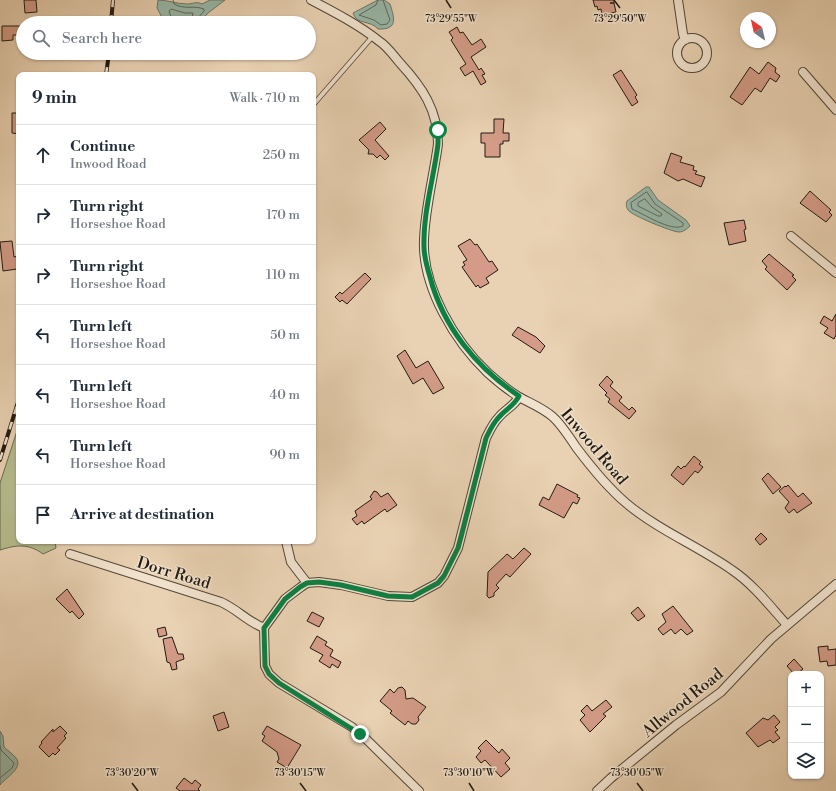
<!DOCTYPE html>
<html lang="en">
<head>
<meta charset="utf-8">
<style>
  body { margin:0; font-family:"Libre Bodoni",serif; background:#f6f6f7; color:#1f2937 }
  .controls { position:absolute; right:12px; bottom:12px; display:grid; overflow:hidden; border-radius:8px; box-shadow:0 1px 3px #0004 }
  .controls button { width:36px; height:36px; display:grid; place-items:center; padding:0; border:0; border-bottom:1px solid #e0e1e3; background:#fff; color:#1f2937; font:20px sans-serif }
  .compass { position:absolute; left:740px; top:12px; width:36px; height:36px; border-radius:50%; background:#fff; box-shadow:0 1px 3px #0004; rotate:326deg }
  .stop { position:absolute; width:12px; height:12px; margin:-9px; border:3px solid #0b8043; border-radius:50%; background:#fff }
  .stop.end { background:#0b8043; border-color:#fff; box-shadow:0 1px 4px #0008 }
  .list { margin:0; padding:0; list-style:none }
  h2 { display:flex; justify-content:space-between; align-items:center; height:52px; margin:0; padding:0 16px; font-size:17px }
  h2 small { font-size:13px; font-weight:400; color:#747a83 }
  .list li { display:grid; grid-template-columns:26px 1fr auto; gap:12px; align-items:center; box-sizing:border-box; height:60px; padding:0 16px; border-top:1px solid #e0e1e3 }
  .list b { display:block; font-size:15px; white-space:nowrap }
  .list p { margin:0; font-size:13px; white-space:nowrap; color:#747a83 }
  .list em { font-size:13px; font-style:normal; color:#747a83 }
  .icon { flex:none; width:22px; height:22px; fill:none; stroke:currentColor; stroke-width:2; stroke-linecap:round; stroke-linejoin:round }
  .map { position:relative; flex:none; width:836px; height:791px; overflow:hidden }
  .search { position:absolute; background:#fff; box-shadow:0 1px 3px #0004; left:16px; top:16px; width:300px; height:44px; display:flex; align-items:center; gap:10px; box-sizing:border-box; padding:0 14px; border-radius:22px; color:#747a83; font-size:15px }
  .panel { position:absolute; background:#fff; box-shadow:0 1px 3px #0004; left:16px; top:72px; width:300px; height:472px; border-radius:8px }
  .map>svg:first-child { display:block }
  .green { fill:#b5bc8e; stroke:#6b6a4f }
  .water { fill:#98b8a9; stroke:#68786c }
  .lines { fill:none; stroke-linecap:round; stroke-linejoin:round }
  .shore { stroke:#5c685c; stroke-width:1 }
  .building { fill:#d49c88; stroke:#211910 }
  .lane-casing { stroke:#534739; stroke-width:5.5 }
  .street-casing { stroke:#534739; stroke-width:10 }
  .lane { stroke:#f1e2ce; stroke-width:4 }
  .street { stroke:#f1e2ce; stroke-width:8 }
  .rail-casing { stroke:#211910; stroke-width:4 }
  .rail { stroke:#f1e2ce; stroke-width:2.5; stroke-dasharray:8; stroke-linecap:butt }
  .route { stroke:#0b8043; stroke-width:5 }
  .ticks { fill:none; stroke:#211910; stroke-width:1.5 }
  .labels { text-anchor:middle; stroke-width:3; stroke-linejoin:round; paint-order:stroke }
  .street-label { font-size:16px; fill:#211910; stroke:#f1e2ce }
  .ticks-label { font-size:10px; text-anchor:middle; fill:#211910; stroke:#f1e2ce; stroke-width:3; stroke-linejoin:round; paint-order:stroke }
</style>
</head>
<body>
<div class="map">
<svg width="836" height="791" viewBox="0 0 836 791">
  <rect width="100%" height="100%" fill="#e9d2b3"/>
  <filter id="stains"><feTurbulence type="fractalNoise" baseFrequency=".005" numOctaves="4"/><feColorMatrix values="0 0 0 0 .2 0 0 0 0 .09 0 0 0 0 .02 0 0 0 .5 -.17"/></filter>
  <radialGradient id="worn" r=".72"><stop offset=".6" stop-color="#630" stop-opacity="0"/><stop offset="1" stop-color="#630" stop-opacity=".3"/></radialGradient>
  <path class="green" d="M19,425V541H55L56,548L43,554C28,543 16,545 0,550V483Z"/>
  <path class="water" d="M158,0C168,0 177,4 187,4C193,4 196,1 202,4L210,0H225L208,13L199,23H165L157,8Z
    M378,0H384L390,4C394,17 399,30 378,29C371,20 356,25 353,13Z
    M646,187H649L658,200L686,220L690,226C687,229 683,232 679,232C672,232 631,215 628,210C626,207 626,204 627,201Z
    M0,731L3,736L4,747C8,751 12,753 16,758C24,768 5,778 0,785Z"/>
  <g class="lines">
    <path class="shore" d="M173,0L174,4C185,10 193,5 204,9V11L197,19L196,23
      M378,0L376,5L359,15L374,20L381,25L387,24L390,20L383,0
      M173,23L169,11L171,9L185,13H193L191,23
      M647,192L655,204L683,223V226C671,232 644,214 632,209L631,203Z
      M645,199L652,207L662,214L661,216H658L638,206V203Z
      M0,746L1,750L14,763L12,768L0,778"/>
  </g>
  <path class="building" d="M24,0H36L37,12L25,13Z
    M593,0H614V3H610H614L616,12L602,15L601,9L598,10L597,6L595,7Z
    M2,26H23V35H13V40L2,41Z
    M457,27L460,33L463,32L472,45L481,39L486,47L471,57L479,70L481,68L485,74L482,75L486,82L481,85L473,71L465,76L460,68L466,64L451,40L453,38L449,32Z
    M768,62L776,68L775,72L780,76L776,82L770,78L761,92L755,88L742,105L730,97L750,67L759,74Z
    M621,70L637,95L635,97L638,102L632,106L613,75Z
    M12,113H19V134L12,133Z
    M494,119H504L503,133H509V141H503V144H500V157H485V143H481V133H494Z
    M380,122L386,129L375,140L389,156L385,160L380,155L377,158L373,154H368L369,150L359,140Z
    M671,153L682,157L680,162L694,166L693,170L697,171L695,174L705,177L701,187L683,179L678,181L664,173Z
    M810,191L831,210L829,212L832,215L826,222L800,203Z
    M744,220L746,229L744,230L746,241L729,245L724,223Z
    M470,239L475,245L477,244L489,262L492,261L498,270L486,278L489,283L480,288L478,285L476,287L462,267L465,265L463,262L467,260L458,246Z
    M12,241L14,257L18,256L19,265H17V269L3,271L0,242Z
    M769,254L794,275L792,276L796,280L787,290L765,269L767,267L762,261Z
    M365,273L371,279L347,304L342,300L340,302L335,297L340,292L342,294Z
    M836,314V335L834,339L824,333L828,328L820,323L824,316L832,321Z
    M518,327L536,337L545,346L540,353L512,335Z
    M405,350L416,368L428,361L444,388L433,394L423,378L413,384L397,356Z
    M607,376L613,382L610,386L622,397L619,401L629,410L632,407L636,411L629,419L608,402L610,399L605,395L607,393L599,385Z
    M694,456L701,462L699,464L703,467L698,473L695,471L683,485L671,475L678,466L681,469L684,466L685,467Z
    M768,473L781,487L773,494L762,479Z
    M557,484L578,495L577,497L580,498L577,504L573,502L564,518L539,505L543,497L549,500Z
    M788,485L798,497L803,493L812,503L797,513L794,509L789,513L785,508L789,502L779,491L785,486L786,487Z
    M374,491L377,492L381,497L388,493L397,505L387,512L385,509L364,524L362,521L357,525L352,519L357,516L355,511L372,499L370,497Z
    M761,533L767,539L760,545L755,539Z
    M524,548L531,554L510,577L506,574L496,585L499,588L494,593V596L489,598L487,596L488,572L507,554L513,559Z
    M67,589L84,614L79,619L72,611L70,613L56,599Z
    M673,606L693,631L687,635L681,629L675,634L671,629L663,635L658,629L666,622L662,614Z
    M638,607L645,616L638,621L631,613Z
    M312,612L324,618L319,627L307,621Z
    M165,627L167,635L159,637L157,629Z
    M317,636L327,642L325,645L333,650L330,656L341,662L338,668L332,664L330,668L319,661L323,655L310,648Z
    M172,637L178,654H183L184,659L176,662L177,669L172,670L170,663L167,662L163,639Z
    M828,646V650L836,649V665L828,666L827,661L820,662L818,647Z
    M794,659L803,669L797,674H794L787,666Z
    M402,687L405,690L406,699L413,698L426,707L418,717L419,720L416,724H412L408,721L405,725L390,713L392,711L380,701L390,689L394,693L398,688Z
    M606,700L612,707L603,714L606,716L590,732L580,720L585,715L581,711L587,705L592,711Z
    M224,712L229,727L218,731L213,716Z
    M774,715L780,722L775,727L778,730L775,732L780,738L773,743L770,740L758,747L746,733L763,718L768,720Z
    M60,726L67,733L64,736L66,738L57,748L60,750L55,755L53,753L49,757L39,747L42,743L41,742L53,729V732Z
    M267,726L301,745L287,768L277,762L279,759L277,752L262,741L265,736L262,734Z
    M486,740L499,753L502,749L510,758L505,763L510,769L501,777L485,760L481,763L476,757L481,751L478,748Z
    M184,778L192,784L195,780L201,785L198,789L200,791H180L176,788Z"/>
  <g class="lines">
    <defs>
      <path id="lane" d="M313,105L373,36"/>
      <path id="street" d="M311,0C334,12 359,25 379,41C388,47 393,55 400,63C422,87 438,110 438,144C434,175 425,208 424,240C422,287 455,342 488,373C498,382 508,390 519,397C530,403 543,408 553,417C562,425 569,437 576,447C591,467 607,487 626,503C658,530 698,546 732,570C753,584 770,606 787,625
        M678,0L683,34L685,40
        M677 53a15 15 0 1 1 30 0a15 15 0 1 1-30 0Z
        M803,72L836,110
        M791,236L836,273
        M286,541L291,562L307,583
        M70,554L221,602C237,609 248,622 264,628
        M419,791L367,740L352,727L279,683L269,674L265,666L264,628L285,599L301,587L307,583L319,582L341,585L388,596L412,597L438,583L444,576L458,548L486,438C490,430 493,423 499,417C506,409 514,406 519,397
        M597,791L611,778L676,725L721,692L771,639L836,584"/>
    </defs>
    <use href="#lane" class="lane-casing"/>
    <use href="#street" class="street-casing"/>
    <use href="#lane" class="lane"/>
    <use href="#street" class="street"/>
    <defs>
      <path id="rail" d="M111,23L113,0
        M106,75L109,53
        M0,460L19,399"/>
    </defs>
    <use href="#rail" class="rail-casing"/>
    <use href="#rail" class="rail"/>
  </g>
  <g class="lines">
    <path class="route" d="M360,734L279,683L269,674L265,666L264,628L285,599L300,587L307,583L319,582L341,585L388,596L412,597L438,583L444,576L458,548L462,533L486,438C490,430 493,423 499,417C506,409 514,406 519,396C477,368 443,327 430,277C427,267 424,257 424,247C423,212 434,177 438,144V130"/>
  </g>
  <path class="ticks" d="M446,0L451,8M614,0L620,8M132,783L138,791M300,783L306,791M469,783L474,791M637,783L643,791"/>
  <g class="labels">
    <g class="street-label">
      <text transform="translate(595 446) rotate(50)" y="6">Inwood Road</text>
      <text transform="translate(174 572) rotate(17)" y="6">Dorr Road</text>
      <text transform="translate(682 702) rotate(-39)" y="6">Allwood Road</text>
    </g>
  </g>
  <g class="ticks-label">
    <text x="451" y="22">73°29'55"W</text>
    <text x="620" y="22">73°29'50"W</text>
    <text x="132" y="776">73°30'20"W</text>
    <text x="300" y="776">73°30'15"W</text>
    <text x="469" y="776">73°30'10"W</text>
    <text x="637" y="776">73°30'05"W</text>
  </g>
  <rect width="100%" height="100%" filter="url(#stains)"/>
  <rect width="100%" height="100%" fill="url(#worn)"/>
</svg>
<div class="controls">
<button>+</button>
<button>−</button>
<button><svg class="icon" aria-label="layers" viewBox="0 0 24 24"><path d="M12 4l9 5-9 5-9-5zM3 14l9 5 9-5"/></svg></button>
</div>
<svg class="compass" viewBox="-18 -18 36 36"><path d="M0-13l5 13h-10z" fill="#e53935"/><path d="M0 13l5-13h-10z" fill="#747a83"/></svg>
<div class="stop" style="left:438px;top:130px"></div>
<div class="stop end" style="left:360px;top:734px"></div>
<div class="search"><svg class="icon" aria-label="search" viewBox="0 0 24 24"><circle cx="10" cy="10" r="6"/><path d="M15 15l6 6"/></svg>Search here</div>
<section class="panel">
<h2>9 min<small>Walk · 710 m</small></h2>
<ul class="list">
<li><svg class="icon" aria-label="ahead" viewBox="0 0 24 24"><path d="M12 20V5M6 11l6-6 6 6"/></svg><div><b>Continue</b><p>Inwood Road</p></div><em>250 m</em></li>
<li><svg class="icon" aria-label="right" viewBox="0 0 24 24"><path d="M7 20v-9h11M14 6l5 5-5 5"/></svg><div><b>Turn right</b><p>Horseshoe Road</p></div><em>170 m</em></li>
<li><svg class="icon" aria-label="right" viewBox="0 0 24 24"><path d="M7 20v-9h11M14 6l5 5-5 5"/></svg><div><b>Turn right</b><p>Horseshoe Road</p></div><em>110 m</em></li>
<li><svg class="icon" aria-label="left" viewBox="0 0 24 24"><path d="M17 20v-9H6M10 6l-5 5 5 5"/></svg><div><b>Turn left</b><p>Horseshoe Road</p></div><em>50 m</em></li>
<li><svg class="icon" aria-label="left" viewBox="0 0 24 24"><path d="M17 20v-9H6M10 6l-5 5 5 5"/></svg><div><b>Turn left</b><p>Horseshoe Road</p></div><em>40 m</em></li>
<li><svg class="icon" aria-label="left" viewBox="0 0 24 24"><path d="M17 20v-9H6M10 6l-5 5 5 5"/></svg><div><b>Turn left</b><p>Horseshoe Road</p></div><em>90 m</em></li>
<li><svg class="icon" aria-label="arrive" viewBox="0 0 24 24"><path d="M6 21V4h12l-3 4 3 4H6"/></svg><div><b>Arrive at destination</b></div></li>
</ul>
</section>
</div>
</body>
</html>
